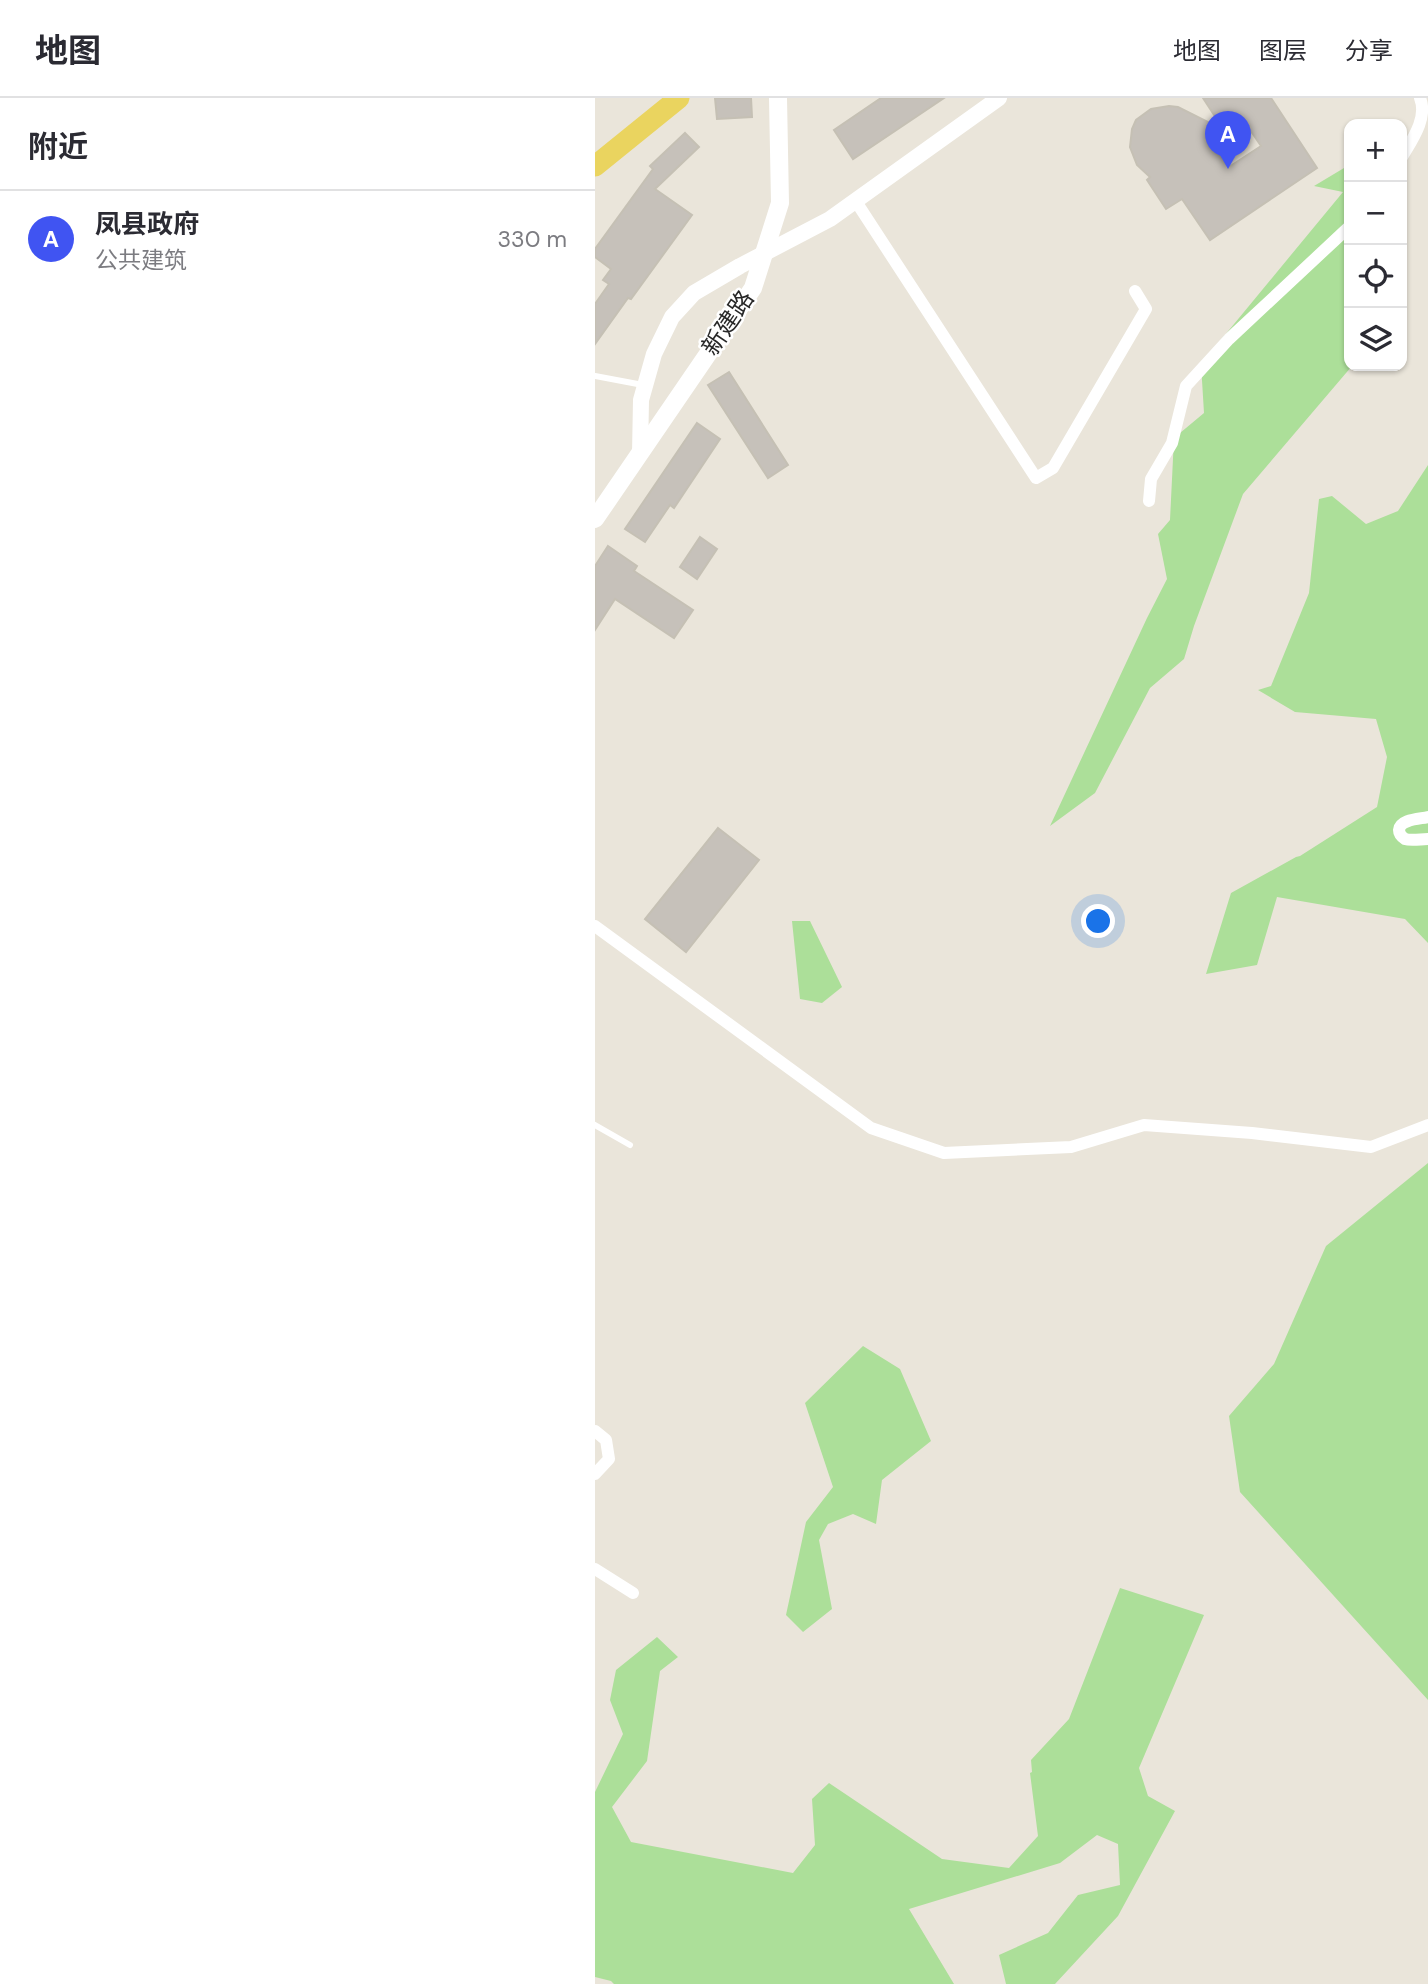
<!DOCTYPE html>
<html lang="zh">
<head>
<meta charset="utf-8">
<style>
  body { margin:0; font-family:"DM Sans","Noto Sans SC",sans-serif; background:#f2f2f3; color:#2b2b33 }
  .controls { position:absolute; right:21px; top:21px; display:grid; overflow:hidden; border-radius:14px; box-shadow:0 2px 5px #0004 }
  .controls button { width:63px; height:63px; display:grid; place-items:center; padding:0; border:0; border-bottom:2px solid #e1e1e2; background:#fff; color:#2b2b33; font:35px sans-serif }
  .you { position:absolute; left:504px; top:824px; width:24px; height:24px; margin:-18px; border:5px solid #fff; border-radius:50%; background:#1a73e8; box-shadow:0 0 0 10px #1a73e833 }
  .badge { display:grid; place-items:center; width:46px; height:46px; border-radius:50%; background:#4054f2; color:#fff; font-size:23px; font-weight:700 }
  .pin { position:absolute; translate:-50% -58px; filter:drop-shadow(0 2px 4px #0008) }
  .pin::after { content:''; position:absolute; top:37px; width:24px; height:21px; background:inherit; clip-path:polygon(0 0,100% 0,50% 100%) }
  .list { margin:0; padding:0; list-style:none }
  h2 { display:flex; justify-content:space-between; align-items:center; height:91px; margin:0; padding:0 28px; font-size:30px }
  h2 small { font-size:23px; font-weight:400; color:#7c7c81 }
  .list li { display:grid; grid-template-columns:46px 1fr auto; gap:21px; align-items:center; box-sizing:border-box; height:98px; padding:0 28px; border-top:2px solid #e1e1e2 }
  .list b { display:block; font-size:26px; white-space:nowrap }
  .list p { margin:0; font-size:23px; white-space:nowrap; color:#7c7c81 }
  .list em { font-size:23px; font-style:normal; color:#7c7c81 }
  .icon { flex:none; width:38px; height:38px; fill:none; stroke:currentColor; stroke-width:2; stroke-linecap:round; stroke-linejoin:round }
  .map { position:relative; flex:none; width:833px; height:1886px; overflow:hidden }
  header { display:flex; align-items:center; gap:42px; box-sizing:border-box; height:98px; padding:0 35px; background:#fff; border-bottom:2px solid #e1e1e2 }
  header strong { font-size:33px }
  nav { display:flex; gap:38px; margin-inline-start:auto; font-size:24px }
  main { display:flex }
  aside { flex:1; background:#fff }
  .map>svg:first-child { display:block }
  .green { fill:#acdf99 }
  .building { fill:#c6c1ba; stroke:#c5c0b4; stroke-width:2 }
  .lines { fill:none; stroke-linecap:round; stroke-linejoin:round }
  .service { stroke:#fff; stroke-width:6 }
  .minor { stroke:#fff; stroke-width:12 }
  .tertiary { stroke:#fff; stroke-width:16 }
  .secondary { stroke:#fff; stroke-width:18 }
  .primary { stroke:#ead45f; stroke-width:21 }
  .labels { text-anchor:middle; stroke-width:5; stroke-linejoin:round; paint-order:stroke }
  .street-label { font-size:24px; fill:#282828; stroke:#fff }
</style>
</head>
<body>
<header>
<strong>地图</strong>
<nav><a>地图</a><a>图层</a><a>分享</a></nav>
</header>
<main>
<aside>
<h2>附近<small></small></h2>
<ul class="list">
<li><span class="badge">A</span><div><b>凤县政府</b><p>公共建筑</p></div><em>330 m</em></li>
</ul>
</aside>
<div class="map">
<svg width="833" height="1886" viewBox="0 0 833 1886">
  <rect width="100%" height="100%" fill="#eae5da"/>
  <path class="green" d="M754,67V268H757L648,396L599,528L589,561L555,590L500,695L455,728L552,520L572,481L563,436L575,422L579,340L609,315L606,266L748,94L719,88Z
    M833,367V845L810,821L682,799L662,867L611,876L636,795L701,759L705,758L782,709L792,659L781,621L700,614L663,592L676,588L714,495L724,401L737,398L771,426L803,413Z
    M197,823H215L247,889L227,905L205,901Z
    M833,1065V1602L645,1394L634,1318L679,1266L731,1148Z
    M268,1248L305,1271L336,1343L287,1382L281,1426L258,1416L233,1426L224,1442L237,1511L208,1534L191,1517L211,1424L238,1389L210,1305Z
    M525,1490L609,1517L544,1670L553,1698L580,1713L523,1818L460,1886H411L404,1857L453,1835L483,1797L525,1787L523,1746L502,1737L465,1765L314,1811L359,1886H19L16,1883L0,1879V1694L28,1636L15,1602L21,1572L62,1539L83,1559L65,1573L52,1663L17,1709L36,1744L198,1775L220,1747L217,1701L234,1685L347,1761L414,1770L443,1738L435,1675L437,1674L436,1662L474,1621Z"/>
  <path class="building" d="M120,0H156L157,19L122,21Z
    M286,0H349L258,61L239,32Z
    M608,0H676L722,70L615,142L587,101L571,111L552,82L555,79L542,67L535,49L537,31L541,22L556,11L574,8L583,9L625,30L613,38L634,69L666,48L645,17L627,29Z
    M90,35L104,49L60,91L97,117L36,201L33,200L0,246V206L14,186L8,182L16,171L0,159V151L58,71L55,68Z
    M134,274L193,367L173,380L113,287Z
    M102,325L125,341L79,410L75,407L50,444L30,431Z
    M105,439L122,451L102,481L85,469Z
    M13,448L42,468L39,473L98,512L79,540L20,501L0,532V468Z
    M123,730L164,762L91,854L50,821Z"/>
  <g class="lines">
    <path class="service" d="M0,278L48,287
      M0,1027L35,1047"/>
    <path class="minor" d="M807,59C817,42 833,20 825,0
      M260,102L441,380L458,370L551,211L540,193
      M554,403L556,381L577,345L591,288L634,241L754,129
      M833,719C825,721 805,721 804,732C804,736 807,739 810,741C816,743 826,741 833,741
      M0,828L276,1030L349,1055L476,1049L549,1027L657,1035L776,1049L833,1027
      M0,1333L11,1342L14,1361L0,1376
      M0,1471L38,1495"/>
    <path class="tertiary" d="M45,356L46,302L59,256L77,219L99,195L145,168L235,121L404,0"/>
    <path class="secondary" d="M0,421L158,190L185,105L183,0"/>
    <path class="primary" d="M0,68L84,0"/>
  </g>
  <g class="labels">
    <g class="street-label">
      <text transform="translate(133 225) rotate(-56)" y="8">新建路</text>
    </g>
  </g>
</svg>
<div class="controls">
<button>+</button>
<button>−</button>
<button><svg class="icon" aria-label="locate" viewBox="0 0 24 24"><circle cx="12" cy="12" r="6"/><path d="M12 2v4M12 18v4M2 12h4M18 12h4"/></svg></button>
<button><svg class="icon" aria-label="layers" viewBox="0 0 24 24"><path d="M12 4l9 5-9 5-9-5zM3 14l9 5 9-5"/></svg></button>
</div>
<div class="you"></div>
<div class="pin badge" style="left:633px;top:71px">A</div>
</div>
</main>
</body>
</html>
